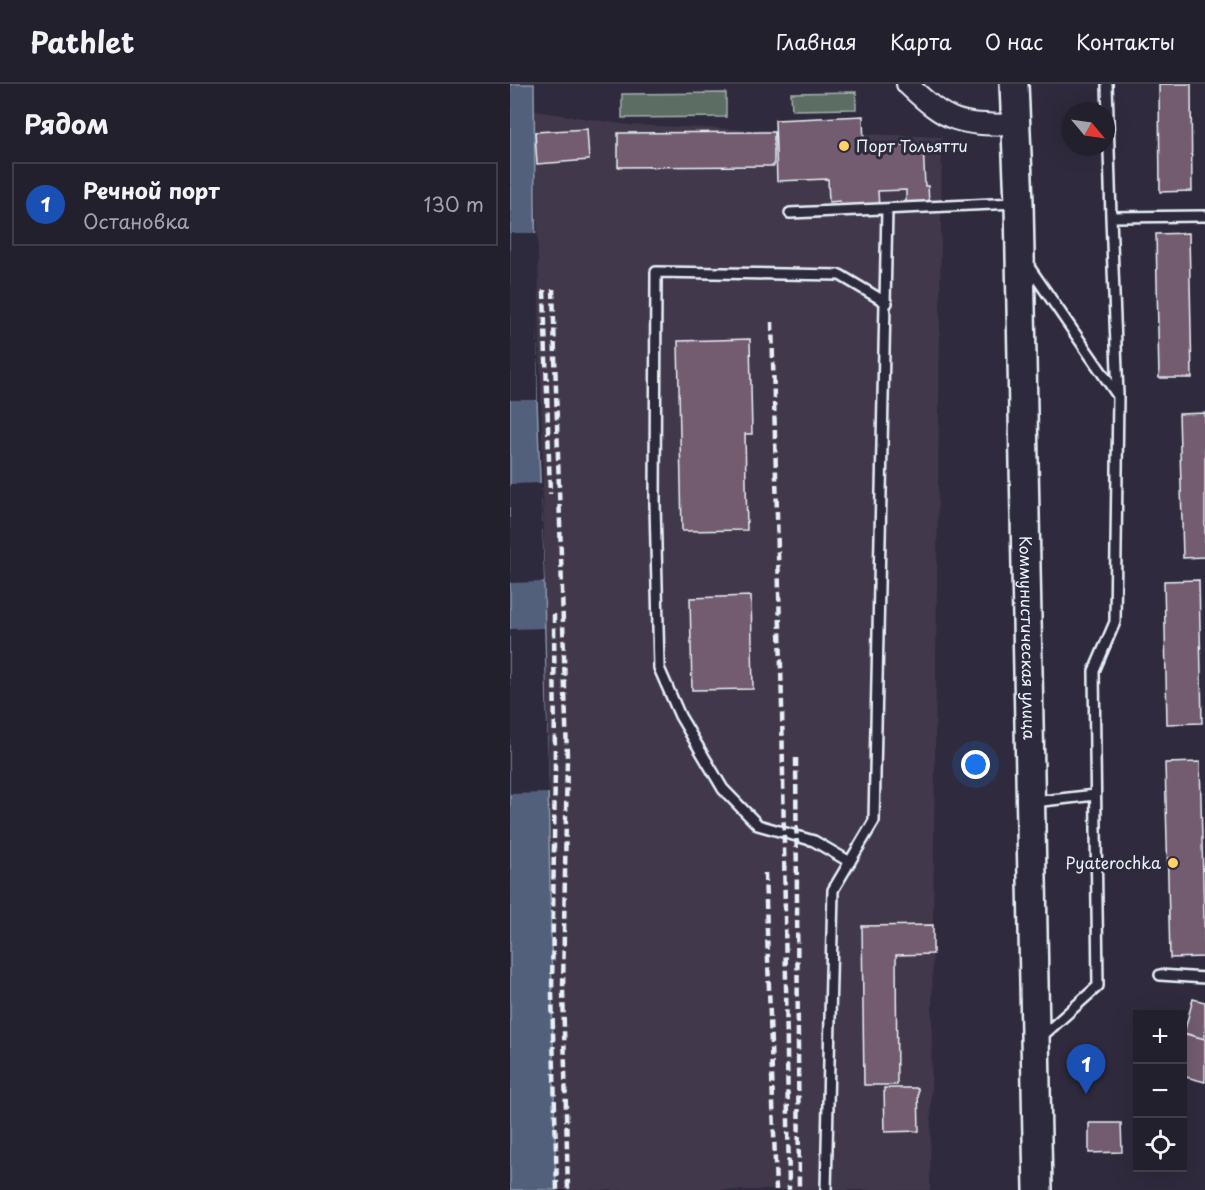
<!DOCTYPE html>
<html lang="ru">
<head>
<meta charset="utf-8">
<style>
  body { margin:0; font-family:"Playpen Sans",sans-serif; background:#2b2836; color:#f1f3f6 }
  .controls { position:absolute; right:18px; bottom:18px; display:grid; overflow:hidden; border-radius:0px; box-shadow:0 6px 24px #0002 }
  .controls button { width:54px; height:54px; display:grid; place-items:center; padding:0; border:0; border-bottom:2px solid #403e4a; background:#23202e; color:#f1f3f6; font:30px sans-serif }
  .compass { position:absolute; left:551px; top:18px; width:54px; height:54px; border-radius:50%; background:#23202e; box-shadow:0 6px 24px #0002; rotate:119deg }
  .you { position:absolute; left:466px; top:681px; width:21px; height:21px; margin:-15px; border:4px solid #fff; border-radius:50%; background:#1a73e8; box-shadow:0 0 0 9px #1a73e833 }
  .badge { display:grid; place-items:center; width:39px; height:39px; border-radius:50%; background:#b45309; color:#fff; font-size:20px; font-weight:700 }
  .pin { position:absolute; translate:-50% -50px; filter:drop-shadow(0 2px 3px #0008) }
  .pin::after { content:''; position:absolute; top:32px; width:21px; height:18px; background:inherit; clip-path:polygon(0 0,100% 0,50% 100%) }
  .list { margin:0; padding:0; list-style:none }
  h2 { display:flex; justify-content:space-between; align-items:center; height:78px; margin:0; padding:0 24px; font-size:26px }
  h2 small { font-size:20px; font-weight:400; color:#a3a3aa }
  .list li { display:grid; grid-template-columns:39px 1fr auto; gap:18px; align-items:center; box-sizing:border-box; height:84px; margin:0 12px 12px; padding:0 12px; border:2px solid #403e4a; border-radius:0px }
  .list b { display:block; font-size:22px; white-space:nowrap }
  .list p { margin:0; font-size:20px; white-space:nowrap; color:#a3a3aa }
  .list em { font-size:20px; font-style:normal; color:#a3a3aa }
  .icon { flex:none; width:33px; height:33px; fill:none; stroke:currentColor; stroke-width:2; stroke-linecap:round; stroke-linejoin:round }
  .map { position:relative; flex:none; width:695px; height:1106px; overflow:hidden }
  header { display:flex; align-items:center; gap:36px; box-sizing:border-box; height:84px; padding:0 30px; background:#23202e; border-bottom:2px solid #403e4a }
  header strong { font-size:28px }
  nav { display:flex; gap:33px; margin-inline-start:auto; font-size:21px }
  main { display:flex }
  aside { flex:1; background:#23202e }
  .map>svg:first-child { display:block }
  .built { fill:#43394c }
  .green { fill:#5c6d64; stroke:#a2afae; stroke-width:1.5 }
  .water { fill:#52617c; stroke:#8e9bae; stroke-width:1.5 }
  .pier { fill:#2f2a3d }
  .building { fill:#735c6f; stroke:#e8f1f8; stroke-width:1.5 }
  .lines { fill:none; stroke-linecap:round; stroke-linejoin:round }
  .lane-casing { stroke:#e8f1f8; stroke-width:14 }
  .street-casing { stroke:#e8f1f8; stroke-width:24 }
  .secondary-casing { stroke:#e8f1f8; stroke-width:32 }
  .lane { stroke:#2f2a3d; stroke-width:9 }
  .street { stroke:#2f2a3d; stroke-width:20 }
  .secondary { stroke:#2f2a3d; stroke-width:27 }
  .rail { stroke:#e8f1f8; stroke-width:4.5; stroke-dasharray:9 4.5; stroke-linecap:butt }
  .poi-dot { fill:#ffd166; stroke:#2f2a3d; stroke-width:2 }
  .labels { text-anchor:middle; stroke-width:6; stroke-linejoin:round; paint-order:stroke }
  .poi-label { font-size:16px; fill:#e8f1f8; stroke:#2f2a3d; text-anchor:start }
  .street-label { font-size:16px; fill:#e8f1f8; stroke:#2f2a3d }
</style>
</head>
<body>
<header>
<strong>Pathlet</strong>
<nav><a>Главная</a><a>Карта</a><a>О нас</a><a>Контакты</a></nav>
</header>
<main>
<aside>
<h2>Рядом<small></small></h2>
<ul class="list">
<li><span class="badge" style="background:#1a4fb4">1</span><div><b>Речной порт</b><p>Остановка</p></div><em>130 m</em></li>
</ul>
</aside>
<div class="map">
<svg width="695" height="1106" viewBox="0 0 695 1106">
  <rect width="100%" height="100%" fill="#2f2a3d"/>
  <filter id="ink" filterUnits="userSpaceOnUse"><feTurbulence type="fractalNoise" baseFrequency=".0167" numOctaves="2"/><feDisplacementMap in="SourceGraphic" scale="12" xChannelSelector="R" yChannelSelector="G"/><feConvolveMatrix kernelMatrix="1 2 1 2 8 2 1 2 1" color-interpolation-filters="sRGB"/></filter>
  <g filter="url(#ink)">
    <path class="built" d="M25,27L119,41L432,53L420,1106H48Z"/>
    <path class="green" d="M346,8V25L282,26L281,9Z
      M216,9V33L112,34V10Z"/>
    <path class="water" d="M0,0H24L27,316L34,498L46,1106H0Z"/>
    <path class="pier" d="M0,149H27V316H0Z
      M31,399L34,498L0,499V400Z
      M34,544L39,709L0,710V545Z"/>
    <path class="building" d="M649,0H681L682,107L650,108Z
      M353,32L354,62L413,60L415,102H418L419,119L396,120V106L368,107L369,124L331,126L330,117L319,118L318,95L267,97L265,36Z
      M77,45L79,76L27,80L25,48Z
      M264,48V82L108,83V49Z
      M679,149L682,294H649L646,150Z
      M240,255L242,350H235L237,446L172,447L168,257Z
      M695,329V473L673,474L669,330Z
      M689,496L692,639L657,640L654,497Z
      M241,512L243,605L182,606L180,514Z
      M690,678L695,873L660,874L655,679Z
      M423,841V870L386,871L387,1001H354L352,842Z
      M683,915L695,918V955L674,949Z
      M672,949L695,955V998L672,992Z
      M374,1004H408L409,1047L375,1048Z
      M579,1039H611L612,1068L579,1069Z"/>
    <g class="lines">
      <defs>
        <path id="lane" d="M597,0L601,133
          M280,129L506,119
          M517,180L608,312L605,538L584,587L588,902L530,954
          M608,312L601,133L695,132
          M524,718L585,711
          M340,778L304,757L248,741L213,705L170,632L149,584L145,420L146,188L330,191L377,219
          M650,891L695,894
          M316,1106L323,806L364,737L377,125"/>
        <path id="street" d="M397,0C439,40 448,40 504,41"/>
        <g id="secondary">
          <path id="s1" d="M504,0L509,119L528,1106"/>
        </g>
      </defs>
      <use href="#lane" class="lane-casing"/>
      <use href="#street" class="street-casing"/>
      <use href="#secondary" class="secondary-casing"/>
      <use href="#lane" class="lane"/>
      <use href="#street" class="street"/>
      <use href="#secondary" class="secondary"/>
      <path class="rail" d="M43,205L57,673L53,905L58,1106
        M34,206L40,410
        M262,238L272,622L279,1106
        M44,530L45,683L42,909L47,1106
        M286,674L289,1106
        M255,789L266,1106"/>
    </g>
  </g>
  <g class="poi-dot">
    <circle cx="334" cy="62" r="6"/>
    <circle cx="663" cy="779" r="6"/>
  </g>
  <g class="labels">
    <g class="poi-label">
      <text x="346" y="68">Порт Тольятти</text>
      <text x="651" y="785" text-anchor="end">Pyaterochka</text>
    </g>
    <g class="street-label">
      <text dy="6" stroke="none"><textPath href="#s1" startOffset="554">Коммунистическая улица</textPath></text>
    </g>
  </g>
</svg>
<div class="controls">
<button>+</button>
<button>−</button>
<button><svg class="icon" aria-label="locate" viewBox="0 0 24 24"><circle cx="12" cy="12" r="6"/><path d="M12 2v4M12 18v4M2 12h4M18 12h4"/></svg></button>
</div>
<svg class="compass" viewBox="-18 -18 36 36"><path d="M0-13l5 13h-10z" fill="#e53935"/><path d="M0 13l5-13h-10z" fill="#a3a3aa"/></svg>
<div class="you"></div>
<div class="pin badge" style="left:576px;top:1010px;background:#1a4fb4">1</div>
</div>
</main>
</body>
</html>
